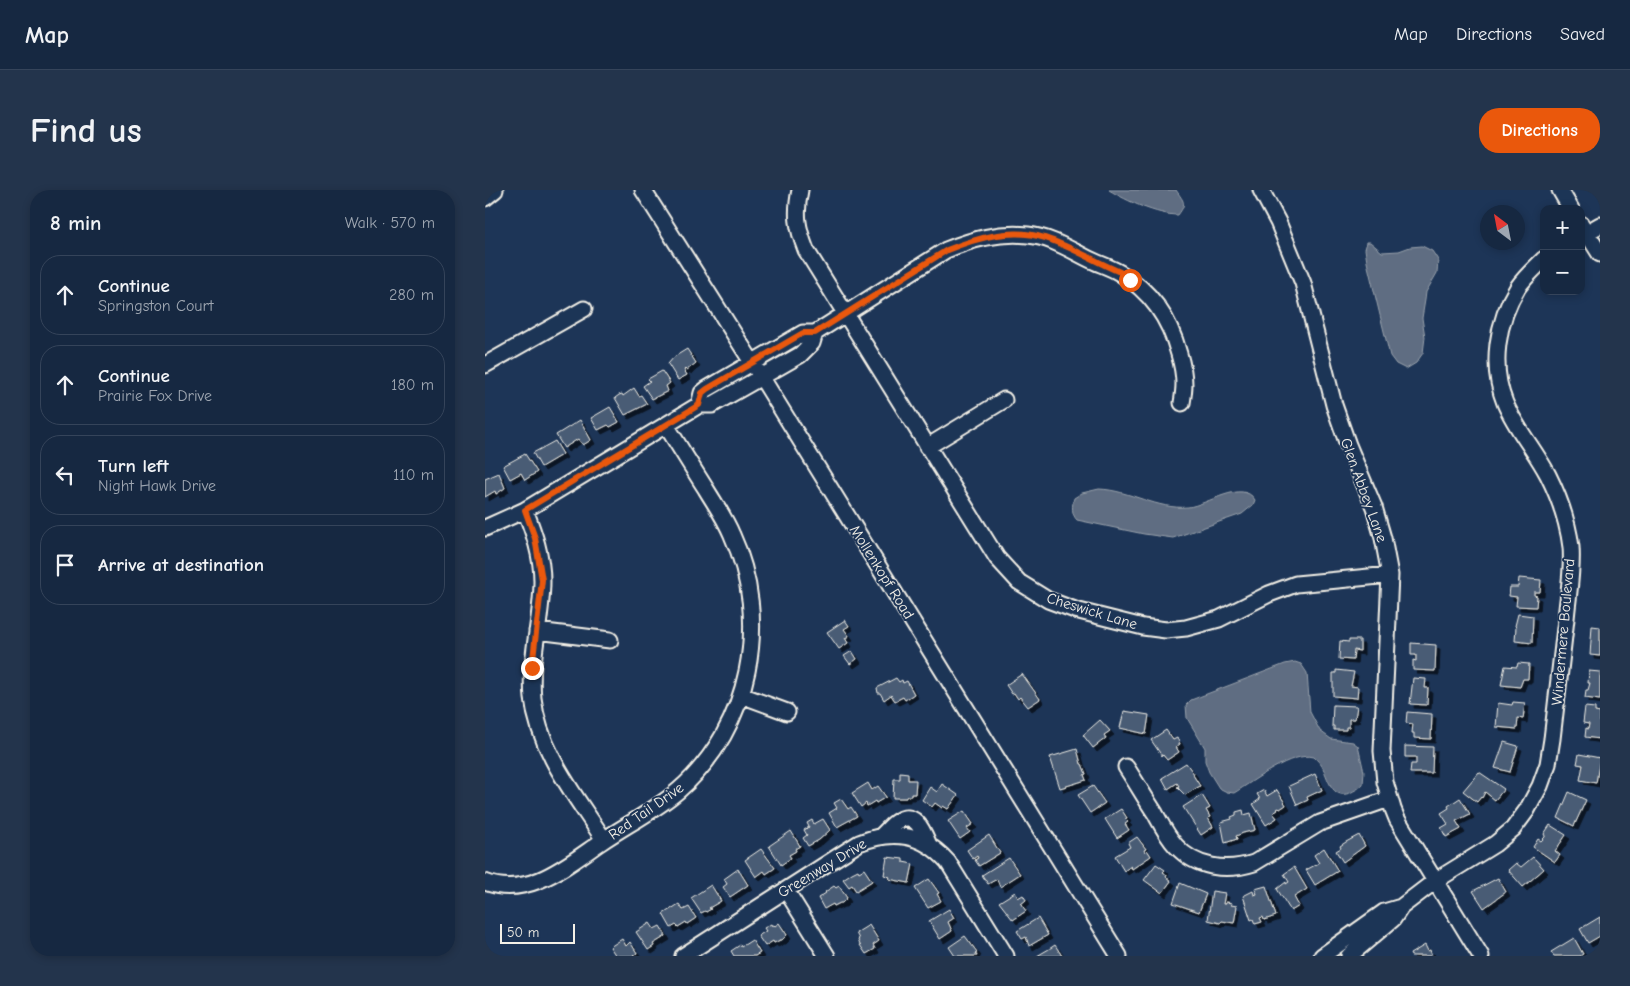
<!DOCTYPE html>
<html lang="en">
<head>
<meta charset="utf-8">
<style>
  body { margin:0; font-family:"Comic Neue",sans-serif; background:#23344c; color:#f1f3f6 }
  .controls { position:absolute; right:15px; top:15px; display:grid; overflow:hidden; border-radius:10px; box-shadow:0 2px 8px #0003 }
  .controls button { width:45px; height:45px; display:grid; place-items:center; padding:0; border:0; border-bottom:1px solid #35445a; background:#162841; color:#f1f3f6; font:25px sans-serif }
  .compass { position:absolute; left:995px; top:15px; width:45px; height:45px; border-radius:50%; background:#162841; box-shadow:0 2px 8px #0003; rotate:328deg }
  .scale { position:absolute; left:15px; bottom:12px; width:75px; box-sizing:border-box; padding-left:5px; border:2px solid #f4f1e8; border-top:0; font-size:14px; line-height:18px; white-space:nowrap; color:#f4f1e8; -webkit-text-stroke:4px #1d3557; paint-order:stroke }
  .stop { position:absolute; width:15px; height:15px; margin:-11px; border:4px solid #ea580c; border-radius:50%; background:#fff }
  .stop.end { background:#ea580c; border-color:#fff; box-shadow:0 1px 5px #0008 }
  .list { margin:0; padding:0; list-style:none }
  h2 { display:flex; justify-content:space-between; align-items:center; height:65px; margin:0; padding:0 20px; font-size:21px }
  h2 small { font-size:16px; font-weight:400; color:#9ea6b1 }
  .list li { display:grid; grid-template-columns:32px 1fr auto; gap:15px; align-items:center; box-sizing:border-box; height:80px; margin:0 10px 10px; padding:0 10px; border:1px solid #35445a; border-radius:20px }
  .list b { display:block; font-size:19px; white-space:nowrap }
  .list p { margin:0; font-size:16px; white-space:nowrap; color:#9ea6b1 }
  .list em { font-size:16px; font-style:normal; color:#9ea6b1 }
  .icon { flex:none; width:28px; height:28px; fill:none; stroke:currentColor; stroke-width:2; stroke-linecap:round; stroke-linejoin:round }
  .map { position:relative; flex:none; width:1115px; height:766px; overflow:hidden; border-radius:20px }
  header { display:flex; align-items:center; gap:30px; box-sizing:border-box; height:70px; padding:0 25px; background:#162841; border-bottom:1px solid #35445a }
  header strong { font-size:24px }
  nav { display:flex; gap:28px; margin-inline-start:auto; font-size:18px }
  .intro { display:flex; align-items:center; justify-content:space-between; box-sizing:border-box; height:120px; padding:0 30px }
  h1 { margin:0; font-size:35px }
  .button { padding:12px 22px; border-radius:20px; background:#ea580c; color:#fff; font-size:18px; font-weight:700 }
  main { display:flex; gap:30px; padding:0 30px }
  aside { flex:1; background:#162841; border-radius:20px; box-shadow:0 2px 8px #0003 }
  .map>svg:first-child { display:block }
  .water { fill:#5e6d82; stroke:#9aa2ab }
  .building { fill:#485b74; stroke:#f4f1e8; filter:url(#shadow) }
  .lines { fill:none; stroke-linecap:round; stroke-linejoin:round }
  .minor-casing { stroke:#f4f1e8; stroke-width:19 }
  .minor { stroke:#1d3557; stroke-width:15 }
  .route { stroke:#ea580c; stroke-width:6 }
  .labels { text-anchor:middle; stroke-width:4; stroke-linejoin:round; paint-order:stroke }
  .street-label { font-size:15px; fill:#f4f1e8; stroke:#1d3557 }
</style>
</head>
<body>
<header>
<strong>Map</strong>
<nav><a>Map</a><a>Directions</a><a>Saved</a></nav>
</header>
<div class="intro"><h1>Find us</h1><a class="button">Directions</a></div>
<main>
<aside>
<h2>8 min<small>Walk · 570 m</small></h2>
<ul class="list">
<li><svg class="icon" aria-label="ahead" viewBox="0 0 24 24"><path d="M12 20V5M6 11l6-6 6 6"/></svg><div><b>Continue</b><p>Springston Court</p></div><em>280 m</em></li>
<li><svg class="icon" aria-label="ahead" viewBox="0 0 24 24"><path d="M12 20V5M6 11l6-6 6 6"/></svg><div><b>Continue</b><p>Prairie Fox Drive</p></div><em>180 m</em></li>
<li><svg class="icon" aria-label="left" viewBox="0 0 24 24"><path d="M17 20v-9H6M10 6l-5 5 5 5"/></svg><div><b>Turn left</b><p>Night Hawk Drive</p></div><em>110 m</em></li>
<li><svg class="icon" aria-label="arrive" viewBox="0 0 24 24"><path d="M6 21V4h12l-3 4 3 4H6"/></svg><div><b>Arrive at destination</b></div></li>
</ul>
</aside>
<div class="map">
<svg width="1115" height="766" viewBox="0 0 1115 766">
  <defs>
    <filter id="shadow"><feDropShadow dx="4" dy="4" stdDeviation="0" flood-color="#0009"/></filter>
  </defs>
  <rect width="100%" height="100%" fill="#1d3557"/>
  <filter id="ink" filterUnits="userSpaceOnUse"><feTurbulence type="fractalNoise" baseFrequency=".02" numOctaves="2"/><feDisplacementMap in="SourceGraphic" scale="10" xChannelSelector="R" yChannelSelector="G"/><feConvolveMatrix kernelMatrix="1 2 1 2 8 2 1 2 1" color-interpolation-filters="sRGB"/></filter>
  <g filter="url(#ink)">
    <path class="water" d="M624,0H691C699,12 702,13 693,25C672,25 642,11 624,0Z
      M882,52H885L897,62L914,61L925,57L937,56L947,61L953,70L952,83L941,102L940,110L937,128L940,147L938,163L931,173L921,179L911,174L905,166L882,72L880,59Z
      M614,299C645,300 672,320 703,317C722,315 758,289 770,310L768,315L757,324L688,348L659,344L592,330C586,324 587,315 589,308L597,303Z
      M810,472L816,474L822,483L825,522L835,541L846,549L868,552L873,556L879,582L878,594C874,599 870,600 865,603C846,610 843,587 837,576C835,573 832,570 829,567C807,561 769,591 749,603L742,602L734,598L724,582L720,571V558L702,528L701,515L706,510L800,474Z"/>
    <path class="building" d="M202,159L211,173L202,180L201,178L199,180L202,185L193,190L183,174L189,167Z
      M177,181L185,193L181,196L183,201L167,209L158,196L165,191L163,189Z
      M149,198L154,206L156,205L162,214L140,225L130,208L134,205L137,204L138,206Z
      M125,217L134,232L125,237L123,235L113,240L106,228Z
      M95,230L106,250L98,255L93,249L79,258L71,245Z
      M70,251L78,264L56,277L48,263Z
      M40,264L52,282L40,290L36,283L25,289L18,276Z
      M14,283L20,298L11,304L10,301L0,307V289Z
      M1034,388L1056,390L1055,402H1049V405L1052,406L1051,417L1031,416L1032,407L1024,406L1025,397H1033Z
      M1033,424L1048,426L1047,453L1030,451L1031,437L1030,436Z
      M360,430L364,436L359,439L364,446L360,448L363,453L354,459L342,442Z
      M1107,436L1115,437V466L1105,465Z
      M864,450H875V461L869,460L868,470L854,469L855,451L864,452Z
      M926,453L951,455L950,481L928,480V470L931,471V465H926Z
      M367,461L372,469L365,474L359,466Z
      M1033,473L1044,474L1043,489H1038L1035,497L1016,495L1020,476L1032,477Z
      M851,480L869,482L866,496L873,497L872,508L848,506V483H851Z
      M1104,481L1115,482V510L1100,508L1101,500H1103L1105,493H1103Z
      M537,484L555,509L543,517L535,507L533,509L529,503L527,504L521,495Z
      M411,488L414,492L417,490L418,493L422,491L429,504L420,510L418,507L410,511L406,505L399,510L395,503H393L392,498Z
      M928,488L941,489L940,498H943L942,515L925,514Z
      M1028,512L1040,513L1038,529L1033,528L1032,539L1011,537L1013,513L1027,515Z
      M848,515L872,516L870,529H864V537H861V540H849V536H847Z
      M1100,517L1110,518V522L1115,523V549L1100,547L1101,538L1103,539L1104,534L1098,533Z
      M639,521L664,525L661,544L635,538Z
      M922,522L947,524L946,549L929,548V543H927L928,534L921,533Z
      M615,530L625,541L619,545L621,548L608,558L598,545Z
      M681,540L688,550L692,548L695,554L691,557L694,562L682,570L678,565L677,566L666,550Z
      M1019,552L1033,556L1025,582L1010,578Z
      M920,556L948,557L947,583H925L926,574H931V567H920Z
      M592,559L596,574H597L601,584L599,585L601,590L575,598L565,567Z
      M1094,564L1115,568L1111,593L1095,590L1098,575L1092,574Z
      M701,573L709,584L708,585L715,596L700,605L692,597L694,596L692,593L683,599L677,588Z
      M415,582L423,583V590H431L430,604H426V606H421V608H408L409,589H415Z
      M994,582L1019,599L1010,610L1000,602L997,608L996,607L992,612L978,601Z
      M830,584L837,600L822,607L823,610L812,615L804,596Z
      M383,593L387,600L393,596L401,607L391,613L390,611L382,616L381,613L376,617L367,603Z
      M457,594L473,605L463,619L458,616L457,618L450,613L447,617L437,610L445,597L452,602Z
      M608,596L620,613L605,623L593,605Z
      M779,600L782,606L792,600L801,615L795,619L794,618L792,619L793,620L788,623L792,628L781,635L768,614L775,609L772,604Z
      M1084,602L1101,610L1089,636L1073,628Z
      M717,605L725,618L721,620L725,627L723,628L728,637L716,645L698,617Z
      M975,608L985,624L971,631L976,639L961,647L956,638L963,634L956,623L964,618L963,616Z
      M356,609L363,619L366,617L372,626L352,637L344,623L352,618L349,613Z
      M636,619L642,628L640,629L643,632L640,634L644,640L632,648L620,629Z
      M758,620L759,625L766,623L770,640L758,643L751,646L752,649L740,653L736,632L747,629L746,627L751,625V622Z
      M479,621L488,634L482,638L485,642L475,649L463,631Z
      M338,629L345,640L334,650L323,656L318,648L322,645L319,640L324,637L322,633L327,630L329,634Z
      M1065,635L1081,645L1070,661L1075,665L1070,672L1048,657L1053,649L1056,651L1060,647V646L1059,644Z
      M306,641L315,656L310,659L311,661L304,665L306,668L296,675L284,656Z
      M504,645L515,663L494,676L490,670L493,668L492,666L488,669L482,660Z
      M874,645L880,656L858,672L851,661L856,658L855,656L861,652Z
      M652,647L661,659L659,660L660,662L662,660L666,666L647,679L646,676L639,681L630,666L645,657L643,653Z
      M839,658L853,681L830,695L821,680L834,673L829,665Z
      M276,659L290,678L281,684L279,681L271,687L260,670Z
      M402,667L418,669V672L428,674L424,693L404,689L405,687L399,685Z
      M1048,667L1059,679L1038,697L1023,680L1031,673L1036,677Z
      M524,668L535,684L515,697L512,689L503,694L497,685Z
      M671,674L680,680L678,682L682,685L681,687L686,691L677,703L659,690Z
      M809,677L822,699L809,707L814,716L806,721L792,699L801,692V694L804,692L799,684Z
      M253,679L263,695L245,707L238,697L242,694L239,689Z
      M379,679L387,691L371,701L367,695L364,697L358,689L367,683L373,680L374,682Z
      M1013,688L1021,702L999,718L988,701Z
      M444,689L454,703L452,704L456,711L443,718L430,698Z
      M695,693L721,704L714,722L688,713Z
      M226,695L236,711L224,718L226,719L221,722L220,721L216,723L206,708Z
      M349,696L351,698L354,696L362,708L357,713H355L349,716L348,714L339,719L333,708L341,703L340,702Z
      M781,696L791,726L779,730L778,727L775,728L777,732L770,734L768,729L766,730L758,706L768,701L769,705L772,704L770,699Z
      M727,701L740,703L738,714H741V712L747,713L746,715L752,716L749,733L737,731L735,733L723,730Z
      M530,702L533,708L538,705L541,710L536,714L541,721L528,730L514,712Z
      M194,714L198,720L204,717L211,728L202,734L201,732L193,737L191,735L186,738L178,724Z
      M464,719L469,728L463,732L467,741L455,749L444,731Z
      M1115,727V746L1103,753L1095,739Z
      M553,728L563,745L544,756L541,747L537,749L532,741Z
      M165,733L169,739L175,736L181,746L168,754L169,756L163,760L151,742Z
      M294,733L302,745L297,750H295L289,753L288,751L280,756L273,746L281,741L279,738L286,734L287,736L289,735L290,736Z
      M384,735L394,751L388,755L390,759L381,764L375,755L373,750L374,749L371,743Z
      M480,746L492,762L490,763L492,766H470L464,757Z
      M1089,748L1098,764L1095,766H1069L1066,762Z
      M137,749L141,756L145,752L152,763L148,766H131L125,757Z
      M267,750L275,763L270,766H249L246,761L255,755L256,757Z
      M570,755L577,766H552L564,759Z
      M940,755L943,761L945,760L947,766H926L925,764Z"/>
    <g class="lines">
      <defs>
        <path id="minor" d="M158,0L277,188L634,766
          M315,0C310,24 312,37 321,60L512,368L534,392L563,410L590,420L658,437L681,440L701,438L734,429L784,404L811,394L905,385
          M776,0L793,32L818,93L849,215L863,255L889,317L898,348L905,385L897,561L900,592L908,619L912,629L996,766
          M1075,0L1086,19
          M0,8L10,0
          M1096,34L1115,64
          M1096,46L1115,35
          M0,175L99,119
          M214,215L217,203L222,199L318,143H330L461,60C488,49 514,42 543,45C565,47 584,59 604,69C614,74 625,77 635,83C666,101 685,130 694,164C697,174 699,184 699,194C699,201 698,207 697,213
          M442,257L519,210
          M40,320C49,343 57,366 57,391C57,430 44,469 48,508C54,562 91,606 119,650
          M0,338L40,320L214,215H227L315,165L327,153L330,143
          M52,441L125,450
          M256,505L302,522
          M641,577C651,592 660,608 670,623C676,634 682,646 691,656C711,678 741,682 769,673L835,633L904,609
          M396,646C401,642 405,636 411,632C430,619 438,641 444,655
          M0,692C43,709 82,675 116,652C141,635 171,620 194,600C266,537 286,430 247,345C240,328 230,314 221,299C207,277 194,256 181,235
          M301,700L342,766
          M198,766L374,653C409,639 438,644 463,672L521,766
          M837,766L899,722L916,717
          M864,766L908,729L916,717L950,691L1010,654L1028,639L1042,620L1055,596L1063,574L1067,549C1072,509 1076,469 1081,429C1083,405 1088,380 1086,357C1083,333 1074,307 1063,285C1050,260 1031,239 1020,213C1005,176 1012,131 1033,97C1040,87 1050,78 1059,69"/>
      </defs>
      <use href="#minor" class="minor-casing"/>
      <use href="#minor" class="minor"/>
    </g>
  </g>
  <g class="lines" filter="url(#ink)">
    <path class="route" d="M47,478L57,390L50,348L40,320L214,215L217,203L222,199L318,143H330L462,60C492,48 527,37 560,48C585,56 611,72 635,82L645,90"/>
  </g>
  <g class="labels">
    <g class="street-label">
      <text transform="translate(879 300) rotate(70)" y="5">Glen Abbey Lane</text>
      <text transform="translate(397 382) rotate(58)" y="5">Mollenkopf Road</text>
      <text transform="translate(607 421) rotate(17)" y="5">Cheswick Lane</text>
      <text transform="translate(1078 442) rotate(-85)" y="5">Windermere Boulevard</text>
      <text transform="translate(161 621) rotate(-35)" y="5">Red Tail Drive</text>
      <text transform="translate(337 678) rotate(-31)" y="5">Greenway Drive</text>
    </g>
  </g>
</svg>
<div class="controls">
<button>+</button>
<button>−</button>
</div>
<svg class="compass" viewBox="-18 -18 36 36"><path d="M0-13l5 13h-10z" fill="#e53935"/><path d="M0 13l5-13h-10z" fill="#9ea6b1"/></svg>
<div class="scale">50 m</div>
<div class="stop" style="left:645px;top:90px"></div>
<div class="stop end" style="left:47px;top:478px"></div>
</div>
</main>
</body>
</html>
